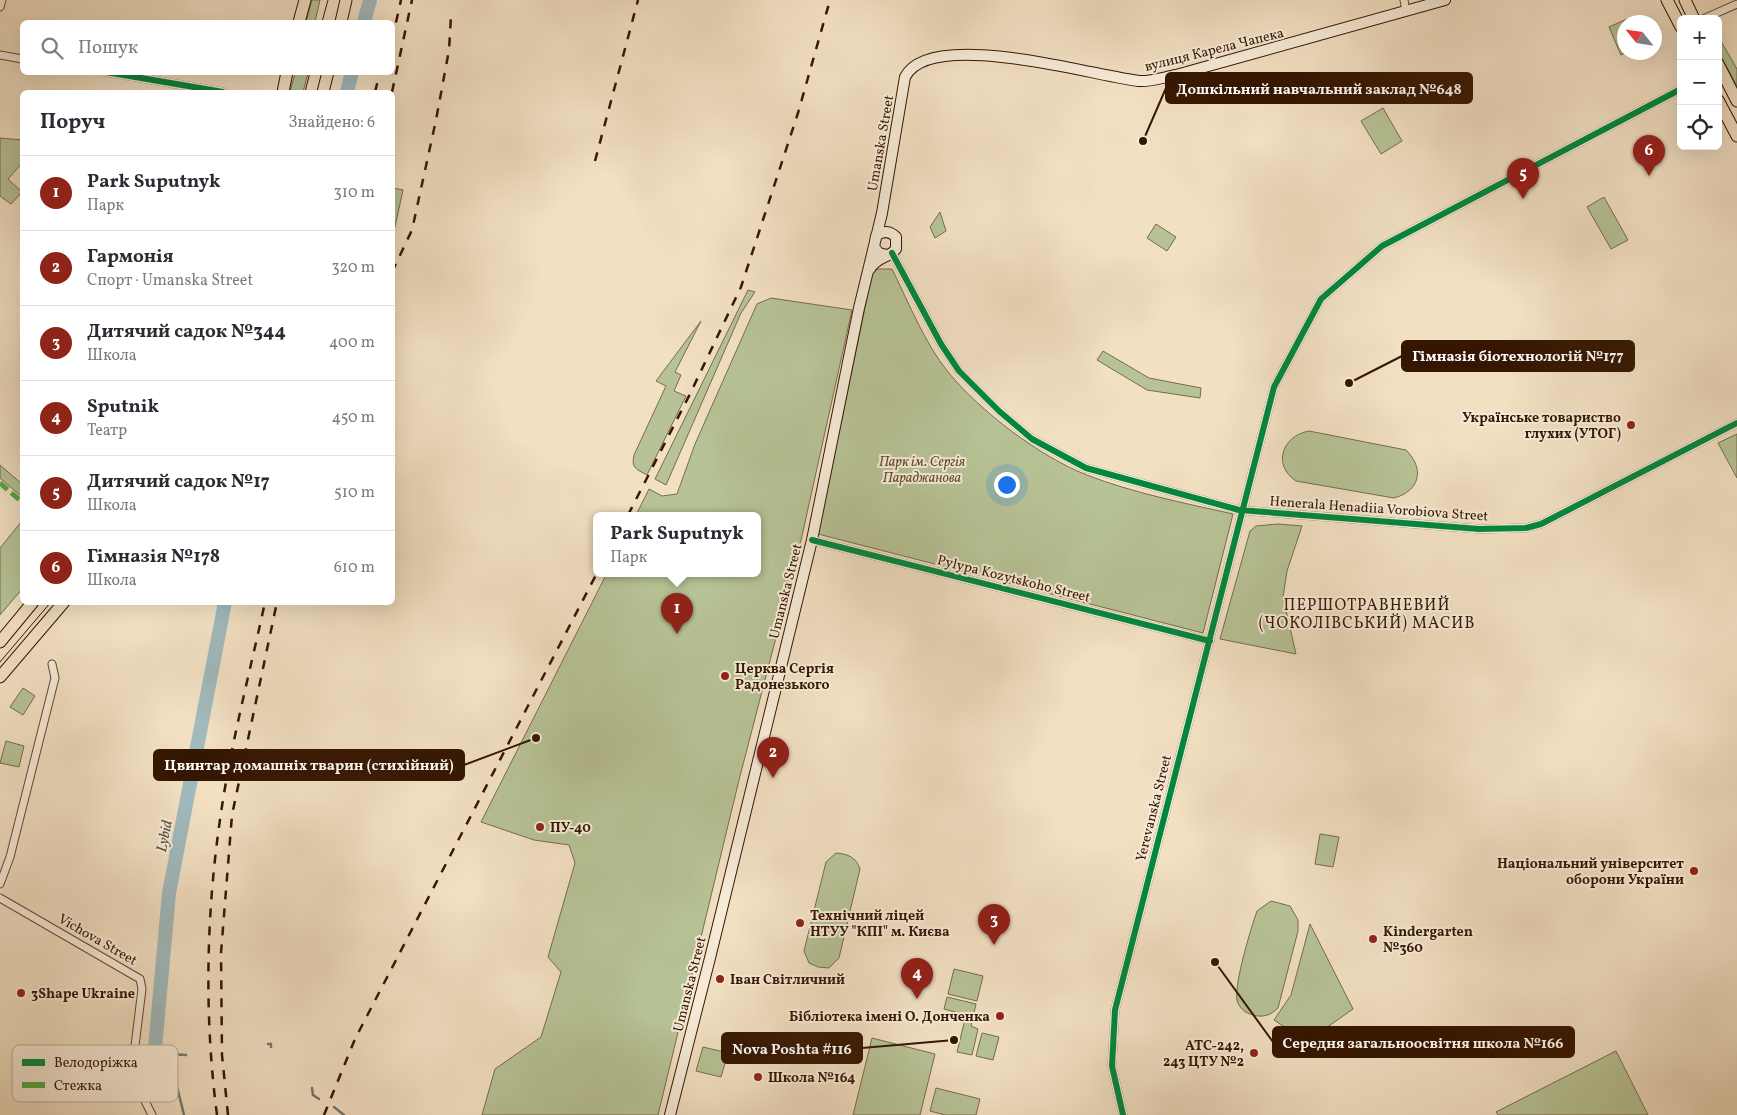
<!DOCTYPE html>
<html lang="uk">
<head>
<meta charset="utf-8">
<style>
  body { margin:0; font-family:Vollkorn,serif; background:#f7f7f7; color:#2b2b33 }
  .controls { position:absolute; right:15px; top:15px; display:grid; overflow:hidden; border-radius:8px; box-shadow:0 5px 20px #0002 }
  .controls button { width:45px; height:45px; display:grid; place-items:center; padding:0; border:0; border-bottom:1px solid #e1e1e2; background:#fff; color:#2b2b33; font:25px sans-serif }
  .compass { position:absolute; left:1617px; top:15px; width:45px; height:45px; border-radius:50%; background:#fff; box-shadow:0 5px 20px #0002; rotate:300deg }
  .you { position:absolute; left:1006px; top:484px; width:18px; height:18px; margin:-12px; border:4px solid #fff; border-radius:50%; background:#1a73e8; box-shadow:0 0 0 8px #1a73e833 }
  .badge { display:grid; place-items:center; width:32px; height:32px; border-radius:50%; background:#8f2418; color:#fff; font-size:16px; font-weight:700 }
  .pin { position:absolute; translate:-50% -41px; filter:drop-shadow(0 1px 2px #0008) }
  .pin::after { content:''; position:absolute; top:26px; width:18px; height:15px; background:inherit; clip-path:polygon(0 0,100% 0,50% 100%) }
  .popup { position:absolute; left:593px; top:512px; width:168px; height:65px; box-sizing:border-box; display:grid; place-content:center; border-radius:8px; background:#fff; filter:drop-shadow(0 1px 4px #0005); font-size:16px; white-space:nowrap; color:#7c7c81 }
  .popup b { font-size:19px; color:#2b2b33 }
  .popup::after { content:''; position:absolute; left:50%; top:100%; margin-left:-10px; border:10px solid transparent; border-top-color:#fff }
  .list { margin:0; padding:0; list-style:none }
  h2 { display:flex; justify-content:space-between; align-items:center; height:65px; margin:0; padding:0 20px; font-size:21px }
  h2 small { font-size:16px; font-weight:400; color:#7c7c81 }
  .list li { display:grid; grid-template-columns:32px 1fr auto; gap:15px; align-items:center; box-sizing:border-box; height:75px; padding:0 20px; border-top:1px solid #e1e1e2 }
  .list b { display:block; font-size:19px; white-space:nowrap }
  .list p { margin:0; font-size:16px; white-space:nowrap; color:#7c7c81 }
  .list em { font-size:16px; font-style:normal; color:#7c7c81 }
  .icon { flex:none; width:28px; height:28px; fill:none; stroke:currentColor; stroke-width:2; stroke-linecap:round; stroke-linejoin:round }
  .map { position:relative; flex:none; width:1737px; height:1115px; overflow:hidden }
  .search { position:absolute; background:#fff; box-shadow:0 5px 20px #0002; left:20px; top:20px; width:375px; height:55px; display:flex; align-items:center; gap:12px; box-sizing:border-box; padding:0 18px; border-radius:8px; color:#7c7c81; font-size:19px }
  .panel { position:absolute; background:#fff; box-shadow:0 5px 20px #0002; left:20px; top:90px; width:375px; height:515px; border-radius:8px }
  .map>svg:first-child { display:block }
  .green { fill:#b7c396; stroke:#766c4c }
  .lines { fill:none; stroke-linecap:round; stroke-linejoin:round }
  .stream { stroke:#757873; stroke-width:2.5 }
  .river { stroke:#a0babe; stroke-width:14 }
  .street-casing { stroke:#644832; stroke-width:9 }
  .secondary-casing { stroke:#351602; stroke-width:12 }
  .primary-casing { stroke:#351602; stroke-width:13 }
  .street { stroke:#f7ebd8; stroke-width:7 }
  .secondary { stroke:#f7ebd8; stroke-width:10 }
  .primary { stroke:#f2e0c3; stroke-width:11 }
  .tram { stroke:#351602; stroke-width:1 }
  .rail { stroke:#351602; stroke-width:2.5; stroke-dasharray:9 9; stroke-linecap:butt }
  .quiet { stroke:#54a940; stroke-width:5; stroke-dasharray:10 5; stroke-linecap:butt }
  .cycleway-casing { stroke:#f7ebd8; stroke-width:9 }
  .cycleway { stroke:#00873e; stroke-width:6 }
  .poi-dot { fill:#8f2418; stroke:#f7ebd8; stroke-width:2 }
  .labels { text-anchor:middle; stroke-width:4; stroke-linejoin:round; paint-order:stroke }
  .street-label { font-size:14px; fill:#351602; stroke:#f7ebd8 }
  .poi-label { font-size:14px; font-weight:bold; fill:#351602; stroke:#f7ebd8; text-anchor:start }
  .park-label { font-size:14px; font-style:italic; fill:#5c4a2e; stroke:#f7ebd8 }
  .water-label { font-size:15px; font-style:italic; fill:#5a4f44; stroke:#f7ebd8 }
  .quarter-label { font-size:16px; letter-spacing:1px; fill:#351602; stroke:#f7ebd8 }
  .key { fill:#f7ebd8; stroke:#bdab98; stroke-width:1 }
  .key-label { font-size:14px; fill:#351602 }
  .leader { fill:none; stroke:#351602; stroke-width:2 }
  .callout-dot { fill:#351602; stroke:#f7ebd8; stroke-width:2 }
  .callout { fill:#351602; stroke:#351602; stroke-width:2 }
  .callout-label { font-size:15px; text-anchor:middle; font-weight:bold; fill:#fff }
</style>
</head>
<body>
<div class="map">
<svg width="1737" height="1115" viewBox="0 0 1737 1115">
  <rect width="100%" height="100%" fill="#f2e0c3"/>
  <filter id="stains"><feTurbulence type="fractalNoise" baseFrequency=".004" numOctaves="4"/><feColorMatrix values="0 0 0 0 .2 0 0 0 0 .09 0 0 0 0 .02 0 0 0 .5 -.17"/></filter>
  <radialGradient id="worn" r=".72"><stop offset=".6" stop-color="#630" stop-opacity="0"/><stop offset="1" stop-color="#630" stop-opacity=".3"/></radialGradient>
  <path class="green" d="M312,0H320L315,22H306Z
    M1627,19L1628,22H1624L1625,53L1621,55L1609,27Z
    M1718,36L1737,69V86L1718,51Z
    M295,73H308L303,92H290Z
    M1383,108L1402,141L1381,154L1361,121Z
    M0,138L22,140V163L8,179L22,192L11,204L0,196Z
    M393,188L403,190L394,231L392,230Z
    M1604,197L1628,240L1611,249L1587,207Z
    M940,212L946,231L935,238L930,227Z
    M1156,224L1176,237L1167,251L1147,238Z
    M873,269H892C909,303 924,342 948,372C980,411 1040,457 1087,475C1133,493 1184,503 1233,514L1203,633L818,534Z
    M748,290L755,292L741,313L666,485L655,479Z
    M771,298L852,310L800,545L739,780L658,1115H482L495,1069L541,1037L561,972L548,957L575,863L569,845L534,840L481,822L607,573H757V515H636L649,489L662,496L677,494L695,444L757,304Z
    M701,321L675,372L681,375L674,391L686,396L647,475C636,469 631,468 634,455L666,386L656,381Z
    M1103,351L1149,378L1201,388L1200,398L1147,390L1097,360Z
    M1309,431L1406,450C1425,469 1420,491 1394,498L1296,481C1272,465 1282,436 1309,431Z
    M1737,434V478L1718,443Z
    M0,465L22,484V497L0,478Z
    M22,521V589L0,615V548Z
    M1278,524L1302,526L1287,571L1283,597L1296,654L1220,639L1250,531L1256,526Z
    M23,688L35,696L23,715L10,707Z
    M6,741L24,746L19,767L0,763Z
    M1320,834L1339,837L1333,867L1315,864Z
    M836,853C848,854 856,857 860,869L839,958L829,968L818,967L809,963L804,951L826,862Z
    M1271,901L1290,906L1298,920V931L1278,1008C1271,1015 1263,1018 1253,1015C1245,1013 1239,1008 1237,1000C1234,984 1251,928 1257,911Z
    M1310,924L1353,1009L1296,1049L1286,1028L1274,1020L1291,995Z
    M954,969L983,976L977,1001L948,994Z
    M947,997L976,1004L971,1026L978,1029L972,1055L957,1052L966,1015L944,1009Z
    M982,1033L999,1037L993,1060L976,1056Z
    M872,1038L935,1054L920,1115H853Z
    M703,1047L728,1053L721,1077L696,1071Z
    M1616,1051L1648,1115H1498L1496,1112Z
    M936,1088L980,1099L976,1115H945L930,1111Z"/>
  <g class="lines">
    <path class="stream" d="M268,1044H271V1047
      M155,1048L169,1054L186,1055
      M169,1054L184,1115
      M312,1088L313,1095L319,1099
      M334,1107L344,1115"/>
    <path class="river" d="M364,22L370,0
      M347,92L352,72
      M138,1072L155,1048L169,893L225,602"/>
    <defs>
      <path id="street" d="M1404,0L1406,11
        M0,7L2,0
        M1703,19L1737,4
        M0,55L22,59
        M106,72L223,92
        M892,253L941,344L959,371L999,411L1032,439L1086,468L1239,510L1479,529L1526,528L1541,524L1737,423
        M812,540L1210,641
        M0,884L10,857L55,678L52,664
        M0,898L140,979L142,989L133,1062L138,1087L152,1115
        M1123,1115L1112,1066L1115,1010L1274,387L1321,299L1382,246L1681,89"/>
      <path id="secondary" d="M870,269C876,257 889,258 896,249V237C890,231 883,230 876,236L874,247L879,253L887,255
        M670,1115L710,958L812,540L859,308L882,213L905,77C930,27 1094,76 1139,81C1150,82 1165,77 1176,75L1445,0"/>
      <path id="primary" d="M1667,0L1681,27
        M1685,0L1694,19
        M299,22L305,0
        M341,22L346,0
        M1718,64L1737,101
        M283,92L287,72
        M323,92L328,72
        M1718,100L1737,136
        M0,642L33,602
        M0,677L64,602"/>
    </defs>
    <use href="#street" class="street-casing"/>
    <use href="#secondary" class="secondary-casing"/>
    <use href="#primary" class="primary-casing"/>
    <use href="#street" class="street"/>
    <use href="#secondary" class="secondary"/>
    <use href="#primary" class="primary"/>
    <path class="tram" d="M322,22L328,0
      M305,92L310,72
      M0,662L51,602"/>
    <path class="rail" d="M392,40L401,0
      M375,92L380,72
      M392,92L412,0
      M595,161L638,0
      M392,272L412,230L436,120L449,50L451,16
      M628,515L690,394L741,287L798,113L830,0
      M217,1115C204,1016 206,912 221,813C231,743 250,672 265,602
      M228,1115L222,1055L221,953L232,815L277,602
      M324,1115L355,1039L597,573"/>
    <path class="quiet" d="M0,483L22,502"/>
    <defs>
      <path id="cycleway" d="M106,72L223,92
        M892,253L941,344L959,371L999,411L1032,439L1086,468L1239,510L1479,529L1526,528L1541,524L1737,423
        M812,540L1210,641
        M1123,1115L1112,1066L1115,1010L1274,387L1321,299L1382,246L1681,89"/>
    </defs>
    <use href="#cycleway" class="cycleway-casing"/>
    <use href="#cycleway" class="cycleway"/>
  </g>
  <g class="poi-dot">
    <circle cx="1631" cy="425" r="5"/>
    <circle cx="725" cy="676" r="5"/>
    <circle cx="540" cy="827" r="5"/>
    <circle cx="1694" cy="871" r="5"/>
    <circle cx="800" cy="923" r="5"/>
    <circle cx="1373" cy="939" r="5"/>
    <circle cx="720" cy="979" r="5"/>
    <circle cx="21" cy="993" r="5"/>
    <circle cx="1000" cy="1016" r="5"/>
    <circle cx="1254" cy="1053" r="5"/>
    <circle cx="758" cy="1077" r="5"/>
  </g>
  <g class="labels">
    <g class="street-label">
      <text transform="translate(1214 49) rotate(-14)" y="5">вулиця Карела Чапека</text>
      <text transform="translate(880 143) rotate(-80)" y="5">Umanska Street</text>
      <text transform="translate(1379 508) rotate(4)" y="5">Henerala Henadiia Vorobiova Street</text>
      <text transform="translate(1014 578) rotate(14)" y="5">Pylypa Kozytskoho Street</text>
      <text transform="translate(785 591) rotate(-76)" y="5">Umanska Street</text>
      <text transform="translate(1153 808) rotate(-76)" y="5">Yerevanska Street</text>
      <text transform="translate(98 939) rotate(30)" y="5">Vichova Street</text>
      <text transform="translate(689 984) rotate(-76)" y="5">Umanska Street</text>
    </g>
    <g class="poi-label">
      <text x="1621" y="422" text-anchor="end">Українське товариство<tspan x="1621" dy="16">глухих (УТОГ)</tspan></text>
      <text x="735" y="673">Церква Сергія<tspan x="735" dy="16">Радонезького</tspan></text>
      <text x="550" y="832">ПУ-40</text>
      <text x="1684" y="868" text-anchor="end">Національний університет<tspan x="1684" dy="16">оборони України</tspan></text>
      <text x="810" y="920">Технічний ліцей<tspan x="810" dy="16">НТУУ "КПІ" м. Києва</tspan></text>
      <text x="1383" y="936">Kindergarten<tspan x="1383" dy="16">№360</tspan></text>
      <text x="730" y="984">Іван Світличний</text>
      <text x="31" y="998">3Shape Ukraine</text>
      <text x="990" y="1021" text-anchor="end">Бібліотека імені О. Донченка</text>
      <text x="1244" y="1050" text-anchor="end">АТС-242,<tspan x="1244" dy="16">243 ЦТУ №2</tspan></text>
      <text x="768" y="1082">Школа №164</text>
    </g>
    <g class="park-label">
      <text x="922" y="466">Парк ім. Сергія<tspan x="922" dy="16">Параджанова</tspan></text>
    </g>
    <g class="water-label">
      <text transform="translate(164 836) rotate(-79)" y="5">Lybid</text>
    </g>
    <g class="quarter-label">
      <text x="1367" y="610">ПЕРШОТРАВНЕВИЙ<tspan x="1367" dy="18">(ЧОКОЛІВСЬКИЙ) МАСИВ</tspan></text>
    </g>
  </g>
  <rect x="12" y="1045" width="166" height="57" rx="8" class="key"/>
  <rect x="22" y="1059" width="23" height="7" fill="#00873e"/>
  <rect x="22" y="1082" width="23" height="6" fill="#54a940"/>
  <g class="key-label">
    <text x="54" y="1067">Велодоріжка</text>
    <text x="54" y="1090">Стежка</text>
  </g>
  <path class="leader" d="M1143 141L1166 88M1349 383L1402 356M536 738L464 765M1215 962L1273 1042M954 1040L862 1048"/>
  <g class="callout-dot">
    <circle cx="1143" cy="141" r="5"/>
    <circle cx="1349" cy="383" r="5"/>
    <circle cx="536" cy="738" r="5"/>
    <circle cx="1215" cy="962" r="5"/>
    <circle cx="954" cy="1040" r="5"/>
  </g>
  <g class="callout">
    <rect x="1166" y="73" width="306" height="30" rx="5"/>
    <rect x="1402" y="341" width="232" height="30" rx="5"/>
    <rect x="154" y="750" width="310" height="30" rx="5"/>
    <rect x="1273" y="1027" width="301" height="30" rx="5"/>
    <rect x="722" y="1033" width="140" height="30" rx="5"/>
  </g>
  <g class="callout-label">
    <text x="1319" y="94">Дошкільний навчальний заклад №648</text>
    <text x="1518" y="361">Гімназія біотехнологій №177</text>
    <text x="309" y="770">Цвинтар домашніх тварин (стихійний)</text>
    <text x="1423" y="1048">Середня загальноосвітня школа №166</text>
    <text x="792" y="1054">Nova Poshta #116</text>
  </g>
  <rect width="100%" height="100%" filter="url(#stains)"/>
  <rect width="100%" height="100%" fill="url(#worn)"/>
</svg>
<div class="controls">
<button>+</button>
<button>−</button>
<button><svg class="icon" aria-label="locate" viewBox="0 0 24 24"><circle cx="12" cy="12" r="6"/><path d="M12 2v4M12 18v4M2 12h4M18 12h4"/></svg></button>
</div>
<svg class="compass" viewBox="-18 -18 36 36"><path d="M0-13l5 13h-10z" fill="#e53935"/><path d="M0 13l5-13h-10z" fill="#7c7c81"/></svg>
<div class="you"></div>
<div class="pin badge" style="left:677px;top:634px">1</div>
<div class="popup"><b>Park Suputnyk</b>Парк</div>
<div class="pin badge" style="left:773px;top:778px">2</div>
<div class="pin badge" style="left:994px;top:945px">3</div>
<div class="pin badge" style="left:917px;top:999px">4</div>
<div class="pin badge" style="left:1523px;top:199px">5</div>
<div class="pin badge" style="left:1649px;top:176px">6</div>
<div class="search"><svg class="icon" aria-label="search" viewBox="0 0 24 24"><circle cx="10" cy="10" r="6"/><path d="M15 15l6 6"/></svg>Пошук</div>
<section class="panel">
<h2>Поруч<small>Знайдено: 6</small></h2>
<ul class="list">
<li><span class="badge">1</span><div><b>Park Suputnyk</b><p>Парк</p></div><em>310 m</em></li>
<li><span class="badge">2</span><div><b>Гармонія</b><p>Спорт · Umanska Street</p></div><em>320 m</em></li>
<li><span class="badge">3</span><div><b>Дитячий садок №344</b><p>Школа</p></div><em>400 m</em></li>
<li><span class="badge">4</span><div><b>Sputnik</b><p>Театр</p></div><em>450 m</em></li>
<li><span class="badge">5</span><div><b>Дитячий садок №17</b><p>Школа</p></div><em>510 m</em></li>
<li><span class="badge">6</span><div><b>Гімназія №178</b><p>Школа</p></div><em>610 m</em></li>
</ul>
</section>
</div>
</body>
</html>
